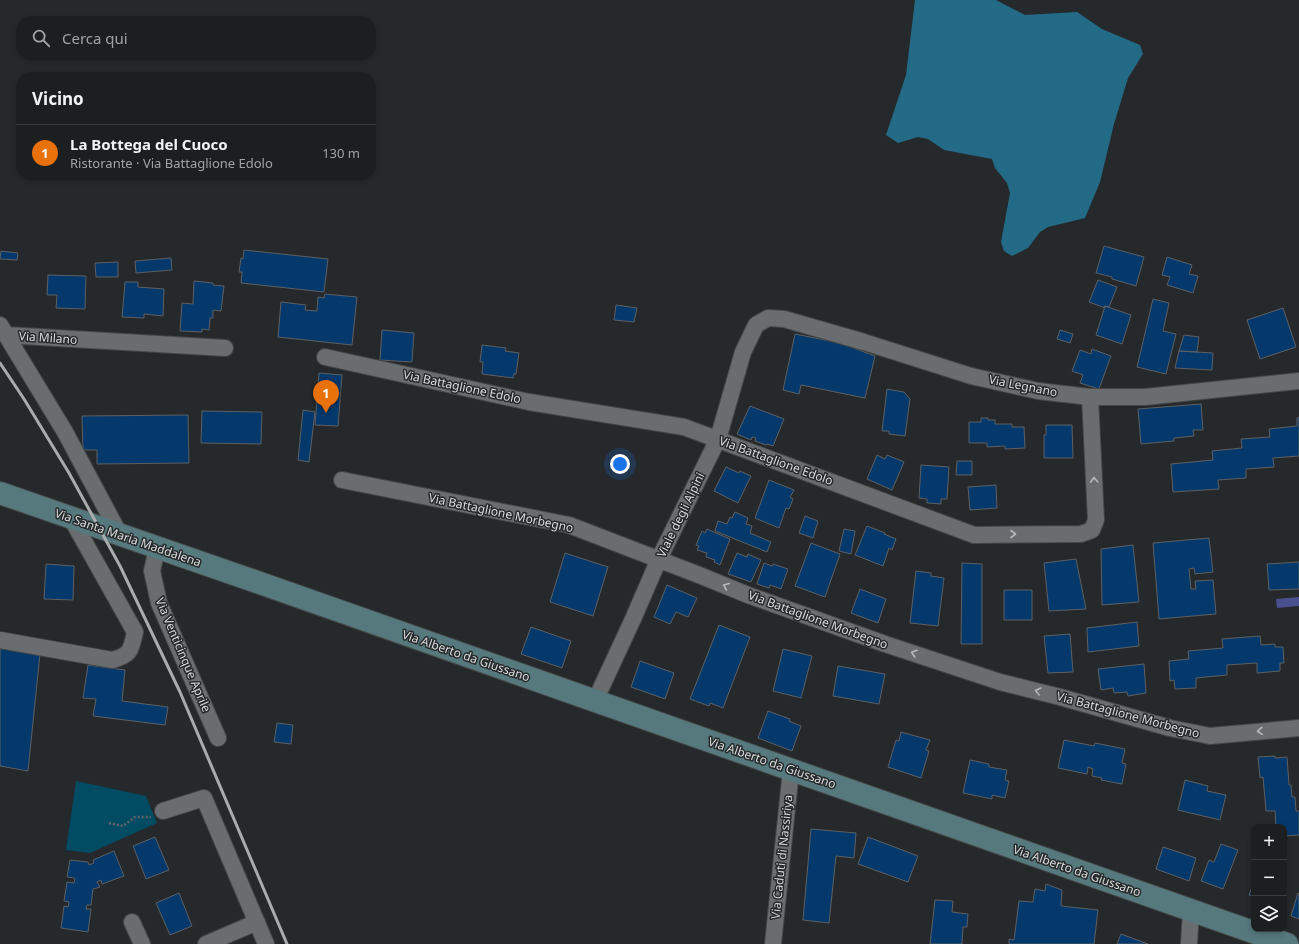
<!DOCTYPE html>
<html lang="it">
<head>
<meta charset="utf-8">
<style>
  body { margin:0; font-family:"Noto Sans",sans-serif; background:#252729; color:#f1f3f6 }
  .controls { position:absolute; right:12px; bottom:12px; display:grid; overflow:hidden; border-radius:8px; box-shadow:0 2px 6px #0003 }
  .controls button { width:36px; height:36px; display:grid; place-items:center; padding:0; border:0; border-bottom:1px solid #3a3d3e; background:#1c1f20; color:#f1f3f6; font:20px sans-serif }
  .you { position:absolute; left:620px; top:464px; width:14px; height:14px; margin:-10px; border:3px solid #fff; border-radius:50%; background:#1a73e8; box-shadow:0 0 0 6px #1a73e833 }
  .badge { display:grid; place-items:center; width:26px; height:26px; border-radius:50%; background:#1a73e8; color:#fff; font-size:13px; font-weight:700 }
  .pin { position:absolute; translate:-50% -33px; filter:drop-shadow(0 1px 2px #0008) }
  .pin::after { content:''; position:absolute; top:21px; width:14px; height:12px; background:inherit; clip-path:polygon(0 0,100% 0,50% 100%) }
  .list { margin:0; padding:0; list-style:none }
  h2 { display:flex; justify-content:space-between; align-items:center; height:52px; margin:0; padding:0 16px; font-size:17px }
  h2 small { font-size:13px; font-weight:400; color:#a0a2a5 }
  .list li { display:grid; grid-template-columns:26px 1fr auto; gap:12px; align-items:center; box-sizing:border-box; height:56px; padding:0 16px; border-top:1px solid #3a3d3e }
  .list b { display:block; font-size:15px; white-space:nowrap }
  .list p { margin:0; font-size:13px; white-space:nowrap; color:#a0a2a5 }
  .list em { font-size:13px; font-style:normal; color:#a0a2a5 }
  .icon { flex:none; width:22px; height:22px; fill:none; stroke:currentColor; stroke-width:2; stroke-linecap:round; stroke-linejoin:round }
  .map { position:relative; flex:none; width:1299px; height:944px; overflow:hidden }
  .search { position:absolute; background:#1c1f20; box-shadow:0 2px 6px #0003; left:16px; top:16px; width:360px; height:44px; display:flex; align-items:center; gap:10px; box-sizing:border-box; padding:0 14px; border-radius:16px; color:#a0a2a5; font-size:15px }
  .panel { position:absolute; background:#1c1f20; box-shadow:0 2px 6px #0003; left:16px; top:72px; width:360px; height:108px; border-radius:16px }
  .map>svg:first-child { display:block }
  .green { fill:#014b63 }
  .forest { fill:#236a86 }
  .water { fill:#4a4f8d }
  .building { fill:#05396c; stroke:#5d6063 }
  .lines { fill:none; stroke-linecap:round; stroke-linejoin:round }
  .street-casing { stroke:#444647; stroke-width:18 }
  .secondary-casing { stroke:#444647; stroke-width:24 }
  .path { stroke:#626567; stroke-width:2.5; stroke-dasharray:2 2; stroke-linecap:butt }
  .street { stroke:#696d6f; stroke-width:16 }
  .secondary { stroke:#56797d; stroke-width:22 }
  .rail { stroke:#a9acad; stroke-width:3 }
  .oneway { stroke:#b7babb }
  .labels { text-anchor:middle; stroke-width:3; stroke-linejoin:round; paint-order:stroke }
  .street-label { font-size:12px; fill:#d9dbdc; stroke:#26292b }
</style>
</head>
<body>
<div class="map">
<svg width="1299" height="944" viewBox="0 0 1299 944">
  <rect width="100%" height="100%" fill="#26292b"/>
  <path class="green" d="M76,781L146,796L157,823L90,853L66,850Z"/>
  <path class="forest" d="M915,0H996L1025,15L1077,12L1102,29L1140,45L1143,54L1128,78L1114,124L1100,182L1085,218L1048,227L1040,232L1028,248L1012,256L1004,251L1001,242L1010,193L1007,183L995,168L992,159L944,150L928,139L918,137L898,143L886,135L906,75Z"/>
  <path class="water" d="M1299,597V606L1277,608L1276,599Z"/>
  <path class="building" d="M1104,246L1144,257L1136,286L1112,279V277L1096,273Z
    M244,250L328,259L324,292L241,283L242,272H239L241,258L243,259Z
    M1,251L18,253L17,260L0,259Z
    M1167,257L1192,265L1189,274L1198,276L1193,293L1167,285L1170,277L1162,275Z
    M171,258L172,270L136,273L135,261Z
    M118,262V277H96L95,263Z
    M48,275L86,276L85,309L56,308L57,295H47Z
    M1098,280L1117,287L1109,307L1105,306V308L1089,302Z
    M194,281L213,283V285L224,286L221,311L213,310V318H210L209,330L202,329V332L180,331L182,303L193,304Z
    M125,282H138V287L164,289L163,316L144,314V318L122,317Z
    M325,294L357,297L352,345L278,337L281,302L306,305L305,310L317,311L318,297L324,298Z
    M1153,299L1169,303L1163,331L1176,334L1166,374L1137,367Z
    M616,305L637,308L634,322L614,320Z
    M1105,306L1131,315L1122,344L1096,335Z
    M1283,308L1296,347L1260,359L1247,320Z
    M382,330L414,333L412,362L380,360Z
    M1060,330L1073,334L1070,343L1057,339Z
    M795,334L840,343L875,356L865,398L801,385L799,394L783,390Z
    M1184,335L1199,337L1197,352L1179,351Z
    M482,345L506,348L505,351L519,353L516,374H514L513,378L482,374L483,362H480Z
    M1092,349L1111,356L1099,389L1080,383L1083,375L1072,371L1080,350L1091,354Z
    M1179,351L1213,353L1212,370L1175,368Z
    M319,373L342,375L338,426L315,425Z
    M887,389L904,392L910,399L905,436L889,434V431H882Z
    M1201,404L1203,430H1193L1194,436L1174,438V441L1141,444L1138,409Z
    M750,406L784,419L773,446L767,444L766,445L755,441L756,438L752,437L751,440L737,434Z
    M303,410L315,412L309,462L298,460Z
    M202,411L262,412L261,444L201,443Z
    M188,415L189,463L97,464V450H83L82,416Z
    M1299,417V456L1273,458L1274,467L1246,469V478L1218,480L1219,489L1173,492L1171,464L1213,460L1212,451L1242,448L1241,439L1270,437L1269,429L1297,426V418Z
    M981,418H988V420H995V424H1012V427H1024L1025,448L1005,449V446L987,447V443H969V422H981Z
    M1046,425H1072L1073,458H1044V435H1046Z
    M877,455L885,459L887,455L904,462L892,490L867,479Z
    M957,461H972V475H956Z
    M921,465L949,467L947,499H941V504L927,503V499L919,498Z
    M726,467L739,473L740,471L751,476L738,503L714,491Z
    M769,480L794,490L790,497L793,499L789,509L786,508L779,528L755,518Z
    M996,485L997,508L970,510L968,487Z
    M735,512L748,518L746,524L752,526L750,533L771,542L767,552L715,531L718,521L727,524L730,517L732,518Z
    M805,516L818,521L813,538L799,533Z
    M867,526L885,533L884,534L896,539L892,550L889,548L883,566L855,555Z
    M707,529L730,539L720,565L714,562L715,560L706,557L707,553L697,550L699,546L696,545L702,531L705,533Z
    M844,529L855,531L851,554L839,551Z
    M1209,538L1213,572L1195,574L1194,568L1189,569L1191,589H1196L1195,581L1213,580L1216,614L1159,619L1153,543Z
    M811,543L840,554L825,597L795,586Z
    M1133,545L1139,602L1102,605L1101,549Z
    M565,553L608,567L593,616L550,602Z
    M737,553L747,557L748,554L761,560L751,582L728,574Z
    M1076,559L1086,609L1049,611L1044,563Z
    M1299,562V589L1269,590L1267,564Z
    M764,563L772,566L773,564L788,569L781,589L770,585L769,588L757,584Z
    M962,563L982,564V644H961Z
    M46,564L74,566L73,600L44,599Z
    M916,571L931,573V576L944,578L938,626L910,623Z
    M667,585L697,598L688,617L676,612L670,624L654,617Z
    M860,589L886,599L878,623L851,613Z
    M1004,590H1032V620H1004Z
    M1137,622L1139,646L1088,652L1087,628Z
    M719,625L750,637L723,708L710,703L709,706L690,699Z
    M531,627L571,641L562,668L521,654Z
    M1070,634L1073,672L1048,673L1044,636Z
    M1260,636L1261,645L1275,644V647H1283L1284,663H1280V671L1257,673V663L1227,665V675L1196,678V688L1175,689L1174,680L1170,681L1169,661L1189,659L1188,651L1223,648L1222,639Z
    M0,646L40,654L28,771L0,766Z
    M783,649L812,656L801,698L773,691Z
    M640,661L674,673L665,699L631,687Z
    M1144,664L1146,693L1128,696L1127,692L1114,693L1113,688L1101,690L1098,669Z
    M88,665L125,670L122,701L168,707L165,725L93,716L96,699L83,698Z
    M838,666L885,674L879,704L833,696Z
    M768,711L790,719L789,721L801,726L792,751L758,738Z
    M277,723L293,725L291,744L274,742Z
    M901,732L930,740L926,750L929,751L921,778L888,767L896,740L899,741Z
    M1064,740L1094,746L1095,743L1125,749L1122,763L1126,764L1122,784L1101,780L1102,778L1092,776L1093,769L1088,767L1087,774L1058,768Z
    M1275,756V758L1287,757L1289,785H1291L1292,797H1295L1296,811H1299V835L1284,836V827H1276L1275,811H1266L1263,777L1260,778L1258,757Z
    M970,760L989,764V767L1007,770L1005,780L1009,781L1005,798L992,795V799L963,793Z
    M1185,780L1208,786L1207,791L1226,795L1220,820L1178,810Z
    M811,829L856,833L854,858L836,856L829,923L803,920Z
    M155,837L169,870L146,879L133,846Z
    M868,837L918,856L908,882L858,864Z
    M1221,844L1238,850L1223,889L1201,881L1209,860L1214,862Z
    M1163,847L1196,858L1189,881L1156,869Z
    M114,851L124,876L102,884L101,880L97,882L100,887L93,889L91,905H87L86,909H91L88,932L61,928L64,906L68,907L69,902L64,901L67,882L74,883L75,878L67,877L70,860L88,862L89,865L94,863L93,860Z
    M1254,882V896L1249,895Z
    M1046,884L1062,890L1061,906L1098,910L1094,944H1009V939L1014,940L1019,901L1033,902L1035,889L1045,891Z
    M179,893L192,926L170,935L156,903Z
    M1298,893L1299,894V919L1291,916Z
    M935,900L953,901L952,912L968,914L967,927H963L962,944H930Z
    M1121,934L1148,944H1117Z"/>
  <g class="lines">
    <defs>
      <path id="street" d="M0,325L65,432L120,535
        M6,335L225,348
        M325,357L529,402L684,427L974,535L1081,534L1092,530L1096,520L1090,397
        M342,480L569,525L699,575L748,595L885,644L1000,682L1060,697L1170,728L1210,736L1299,728
        M157,548L152,571L159,603L218,738
        M0,640L112,660C131,655 131,650 135,632L71,518
        M595,701L633,619L659,559L718,439L743,352L756,325L768,318L784,319L864,342L971,376L1038,391L1090,397H1145L1299,381
        M163,811L204,798L266,944
        M132,922L142,944
        M206,944L257,922
        M773,944L791,770
        M1189,944L1191,910"/>
      <path id="secondary" d="M0,493L257,582L1287,944"/>
    </defs>
    <use href="#street" class="street-casing"/>
    <use href="#secondary" class="secondary-casing"/>
    <path class="path" d="M109,823L123,826L135,817H151"/>
    <use href="#street" class="street"/>
    <use href="#secondary" class="secondary"/>
    <path class="rail" d="M0,363L24,399L69,473L120,566L180,692L287,944"/>
  </g>
  <defs><path id="oneway-chevron" d="M-2-3.5L2.5 0L-2 3.5" fill="none" stroke-width="1.6" stroke-linecap="round" stroke-linejoin="round"/></defs>
  <g class="oneway">
    <use href="#oneway-chevron" transform="translate(1094 480) rotate(-93)"/>
    <use href="#oneway-chevron" transform="translate(1013 534)"/>
    <use href="#oneway-chevron" transform="translate(726 586) rotate(-157)"/>
    <use href="#oneway-chevron" transform="translate(914 653) rotate(-162)"/>
    <use href="#oneway-chevron" transform="translate(1038 691) rotate(-166)"/>
    <use href="#oneway-chevron" transform="translate(1260 731) rotate(175)"/>
  </g>
  <g class="labels">
    <g class="street-label">
      <text transform="translate(48 338) rotate(4)" y="4">Via Milano</text>
      <text transform="translate(1023 386) rotate(11)" y="4">Via Legnano</text>
      <text transform="translate(462 387) rotate(12)" y="4">Via Battaglione Edolo</text>
      <text transform="translate(776 461) rotate(20)" y="4">Via Battaglione Edolo</text>
      <text transform="translate(501 513) rotate(12)" y="4">Via Battaglione Morbegno</text>
      <text transform="translate(681 515) rotate(-64)" y="4">Viale degli Alpini</text>
      <text transform="translate(128 538) rotate(19)" y="4">Via Santa Maria Maddalena</text>
      <text transform="translate(818 620) rotate(20)" y="4">Via Battaglione Morbegno</text>
      <text transform="translate(183 655) rotate(67)" y="4">Via Venticinque Aprile</text>
      <text transform="translate(466 656) rotate(19)" y="4">Via Alberto da Giussano</text>
      <text transform="translate(1128 715) rotate(15)" y="4">Via Battaglione Morbegno</text>
      <text transform="translate(772 763) rotate(19)" y="4">Via Alberto da Giussano</text>
      <text transform="translate(782 857) rotate(-84)" y="4">Via Caduti di Nassiriya</text>
      <text transform="translate(1077 871) rotate(19)" y="4">Via Alberto da Giussano</text>
    </g>
  </g>
</svg>
<div class="controls">
<button>+</button>
<button>−</button>
<button><svg class="icon" aria-label="layers" viewBox="0 0 24 24"><path d="M12 4l9 5-9 5-9-5zM3 14l9 5 9-5"/></svg></button>
</div>
<div class="you"></div>
<div class="pin badge" style="left:326px;top:413px;background:#e8710a">1</div>
<div class="search"><svg class="icon" aria-label="search" viewBox="0 0 24 24"><circle cx="10" cy="10" r="6"/><path d="M15 15l6 6"/></svg>Cerca qui</div>
<section class="panel">
<h2>Vicino<small></small></h2>
<ul class="list">
<li><span class="badge" style="background:#e8710a">1</span><div><b>La Bottega del Cuoco</b><p>Ristorante · Via Battaglione Edolo</p></div><em>130 m</em></li>
</ul>
</section>
</div>
</body>
</html>
